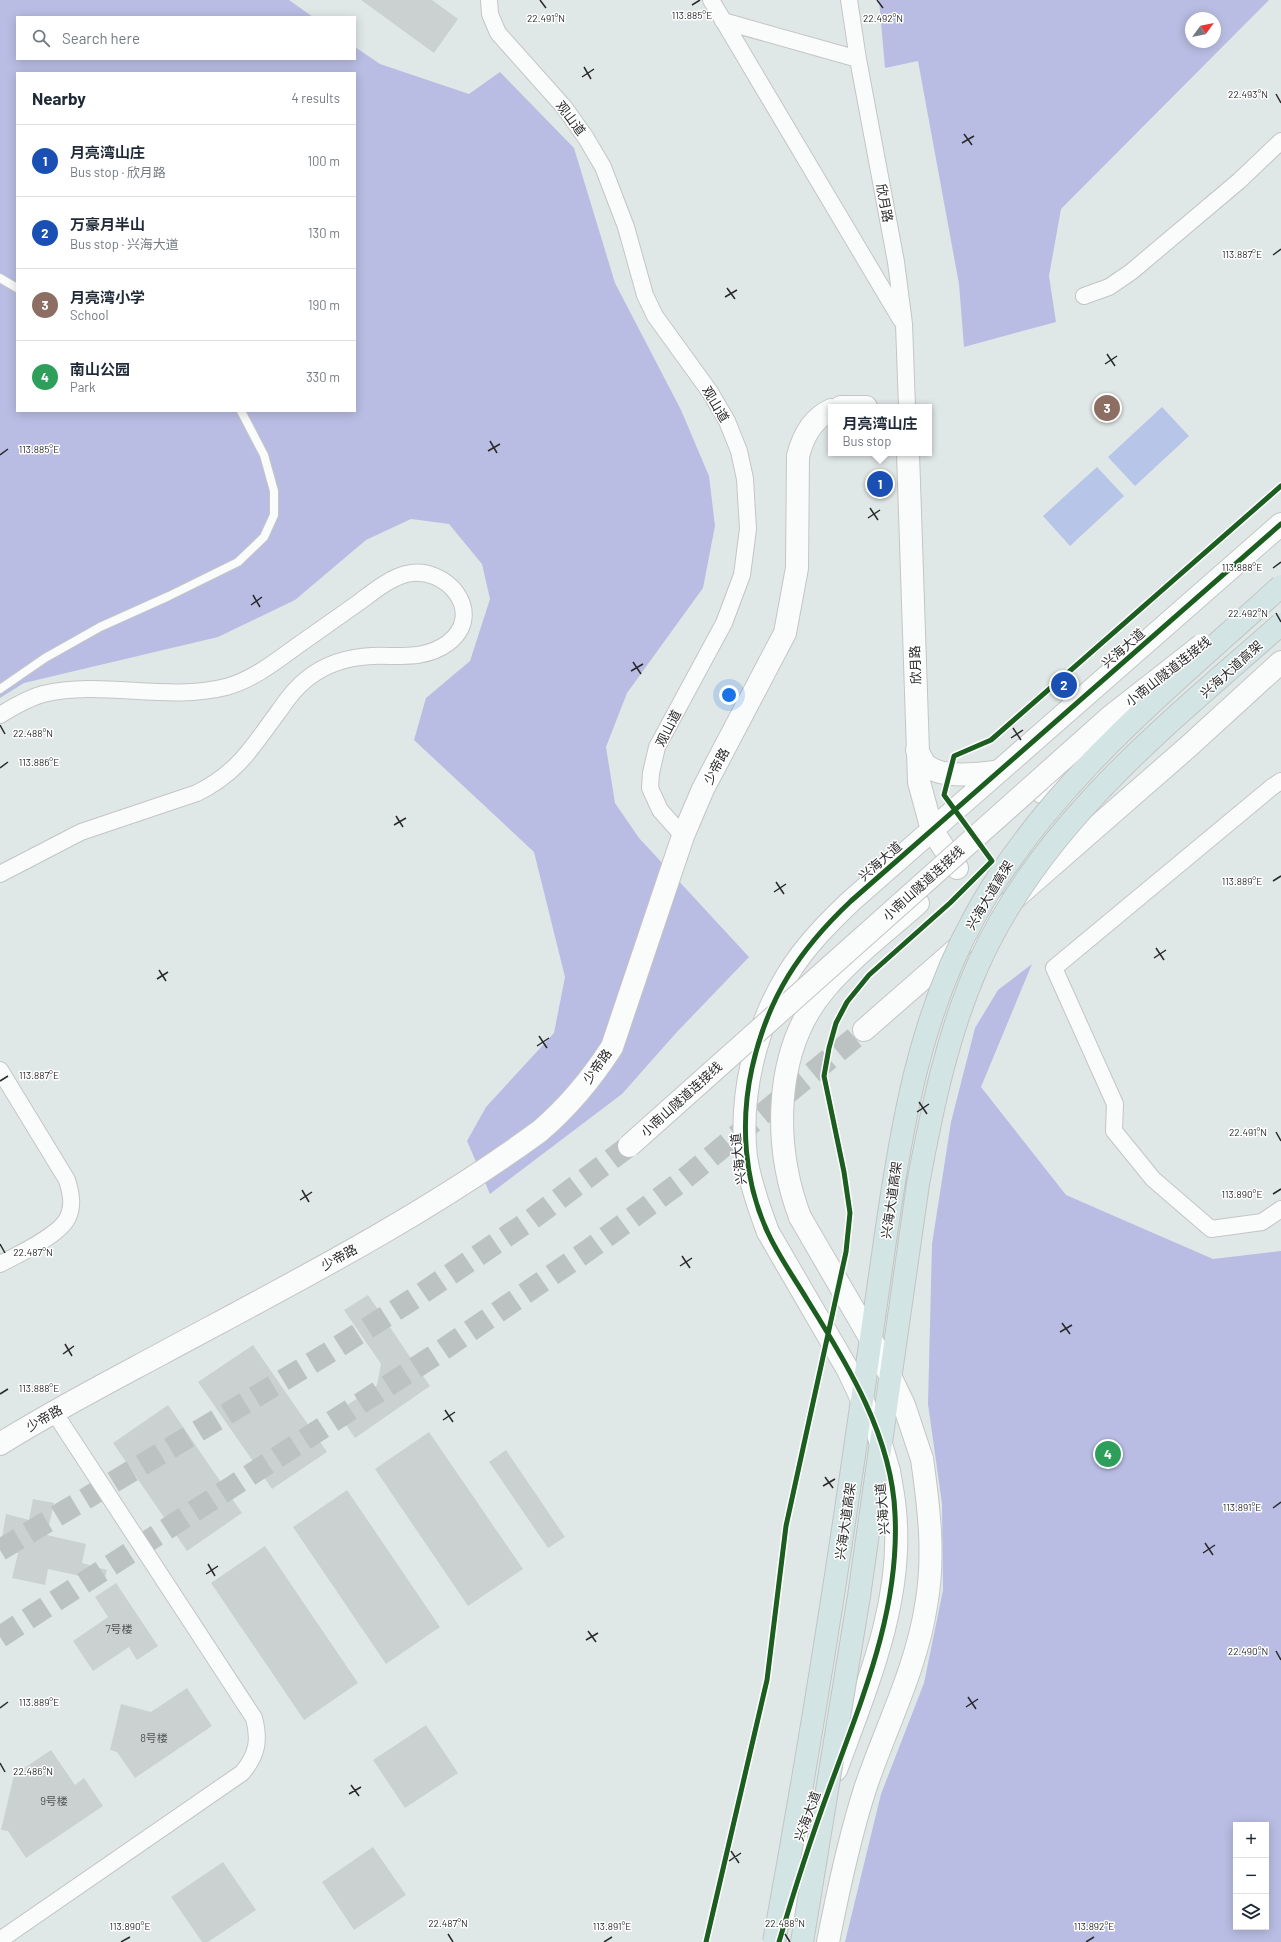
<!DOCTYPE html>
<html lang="en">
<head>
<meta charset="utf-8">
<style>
  body { margin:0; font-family:Barlow,"Noto Sans SC",sans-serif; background:#f2f2f3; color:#1f2937 }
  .controls { position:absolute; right:12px; bottom:12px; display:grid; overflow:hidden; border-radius:0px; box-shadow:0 2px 10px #0003 }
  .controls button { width:36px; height:36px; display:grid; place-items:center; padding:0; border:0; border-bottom:1px solid #e0e1e3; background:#fff; color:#1f2937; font:20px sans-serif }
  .compass { position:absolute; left:1185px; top:12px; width:36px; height:36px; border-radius:50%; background:#fff; box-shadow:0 2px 10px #0003; rotate:57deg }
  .you { position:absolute; left:729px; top:695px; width:14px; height:14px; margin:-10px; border:3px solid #fff; border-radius:50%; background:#1a73e8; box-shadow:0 0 0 6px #1a73e833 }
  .badge { display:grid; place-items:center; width:26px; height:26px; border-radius:50%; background:#d93025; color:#fff; font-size:13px; font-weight:700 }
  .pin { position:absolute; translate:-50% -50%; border:2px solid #fff; box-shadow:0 1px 4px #0006 }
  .popup { position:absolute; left:828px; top:404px; width:104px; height:52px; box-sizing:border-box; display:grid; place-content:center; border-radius:0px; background:#fff; filter:drop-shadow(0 1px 3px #0005); font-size:13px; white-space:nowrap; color:#747a83 }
  .popup b { font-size:15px; color:#1f2937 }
  .popup::after { content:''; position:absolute; left:50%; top:100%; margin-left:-8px; border:8px solid transparent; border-top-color:#fff }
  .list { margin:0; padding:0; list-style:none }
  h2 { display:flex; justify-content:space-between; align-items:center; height:52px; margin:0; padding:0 16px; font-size:17px }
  h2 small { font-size:13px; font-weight:400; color:#747a83 }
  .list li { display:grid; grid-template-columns:26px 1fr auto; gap:12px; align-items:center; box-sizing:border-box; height:72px; padding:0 16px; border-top:1px solid #e0e1e3 }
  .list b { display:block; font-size:15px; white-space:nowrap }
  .list p { margin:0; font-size:13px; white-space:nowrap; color:#747a83 }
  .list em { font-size:13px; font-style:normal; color:#747a83 }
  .icon { flex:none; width:22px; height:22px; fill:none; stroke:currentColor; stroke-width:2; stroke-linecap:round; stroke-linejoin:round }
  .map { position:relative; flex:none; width:1281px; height:1942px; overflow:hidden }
  .search { position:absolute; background:#fff; box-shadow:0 2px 10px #0003; left:16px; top:16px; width:340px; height:44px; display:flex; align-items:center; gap:10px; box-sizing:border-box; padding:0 14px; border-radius:0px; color:#747a83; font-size:15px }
  .panel { position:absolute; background:#fff; box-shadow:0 2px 10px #0003; left:16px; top:72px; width:340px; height:340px; border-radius:0px }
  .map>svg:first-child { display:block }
  .green { fill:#b9bde3; fill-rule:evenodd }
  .pitch { fill:#b7c5e8 }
  .building { fill:#cbd1d0 }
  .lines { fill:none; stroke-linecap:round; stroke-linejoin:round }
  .secondary-tunnel { stroke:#bbc2c1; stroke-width:22; stroke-dasharray:22 11; stroke-linecap:butt }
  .lane-casing { stroke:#c4c5c5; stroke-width:10 }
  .street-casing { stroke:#c4c5c5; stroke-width:18 }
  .secondary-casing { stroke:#c4c5c5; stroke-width:24 }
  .lane { stroke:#fafcfb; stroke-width:8 }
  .street { stroke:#fafcfb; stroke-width:16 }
  .secondary { stroke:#fafcfb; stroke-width:22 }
  .secondary-bridge-casing { stroke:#c4c5c5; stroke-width:24; stroke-linecap:butt }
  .primary-bridge-casing { stroke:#c1c4c3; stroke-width:24; stroke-linecap:butt }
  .secondary-bridge { stroke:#fafcfb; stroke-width:22 }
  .primary-bridge { stroke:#d3e4e5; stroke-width:22 }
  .cycleway-casing { stroke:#fff; stroke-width:8 }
  .cycleway { stroke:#1b5e20; stroke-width:5 }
  .ticks { fill:none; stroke:#292929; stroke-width:1.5 }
  .labels { text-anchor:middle; stroke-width:3; stroke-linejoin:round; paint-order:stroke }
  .number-label { font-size:11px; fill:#525454 }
  .street-label { font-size:13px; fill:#292929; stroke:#fff }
  .ticks-label { font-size:10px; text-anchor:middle; fill:#292929; stroke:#fff; stroke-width:3; stroke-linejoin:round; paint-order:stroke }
</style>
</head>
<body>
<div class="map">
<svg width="1281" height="1942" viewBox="0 0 1281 1942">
  <rect width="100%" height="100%" fill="#e0e8e7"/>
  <path class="green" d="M0,0H289L313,17H17V59H355V47L380,64L469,94L500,72L574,148L615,283L681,410L709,476L715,526L703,588L627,693L606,747L615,803L639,838L749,957L676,1033L622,1094L490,1194L467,1141L486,1107L554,1033L565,977L534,852L414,740L426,698L470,661L490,599L482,564L449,524L411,519L366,540L295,600L218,637L24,683L0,698ZM17,73H355V411H17Z
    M879,0H1269L1061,209L1049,276L1056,322L964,347L959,284L918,61L885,68ZM1191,18H1215V42H1191Z
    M1032,964L981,1087L1066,1195L1213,1259L1281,1251V1942H845L881,1794L924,1683L943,1590L942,1504L928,1404L932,1244L951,1122L975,1028L998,990ZM1236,1825H1266V1927H1236Z"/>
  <path class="pitch" d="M1162,407L1189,436L1135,486L1108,457Z
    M1097,467L1124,496L1070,546L1043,516Z"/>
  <path class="building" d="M361,0H432L458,19L434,53Z
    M368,1295L430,1386L355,1438L337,1412L377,1385L381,1364L344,1310Z
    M253,1345L327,1452L272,1489L198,1382Z
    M168,1405L242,1513L187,1551L113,1443Z
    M429,1432L523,1569L468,1606L375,1469Z
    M506,1450L565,1537L548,1548L489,1462Z
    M347,1490L440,1627L386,1664L293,1527Z
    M33,1499L54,1503L47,1535L86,1544L82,1563L107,1570L104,1581L48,1569L45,1585L12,1578L18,1553L0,1549L6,1514L29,1520Z
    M265,1546L358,1683L304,1720L211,1583Z
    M116,1583L158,1646L137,1660L129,1647L93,1671L73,1641L108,1617L95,1597Z
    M187,1688L212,1726L135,1778L117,1752L110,1750L121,1704L151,1712Z
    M426,1725L458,1773L405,1808L373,1760Z
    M51,1750L75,1785L84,1778L103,1806L26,1858L8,1831L1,1830L14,1775Z
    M373,1847L406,1895L354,1930L322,1882Z
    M223,1862L256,1910L208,1942H202L171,1897Z"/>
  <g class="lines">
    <path class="secondary-tunnel" d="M0,1550L325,1355L421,1294L532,1219L629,1146
      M0,1637L435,1355L587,1251L678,1184L864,1030"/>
    <defs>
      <path id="lane" d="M0,278L17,288
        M0,689L45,658L100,627L169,596L238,562L264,537L274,515V491L264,455L241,411"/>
      <path id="street" d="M489,0L490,14L498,33L564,107L586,138L603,167L626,227L645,295L655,316L710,392L727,421L739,451L745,479L748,529L742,575L724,623L657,747L651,773L650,788L660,810L683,836
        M711,0L901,320
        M849,0L858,59L896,262L904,324L907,407
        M723,21L858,59
        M1084,296L1109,287L1131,272L1239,181L1281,141
        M0,715C13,707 28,698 43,694C103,680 166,702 226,687C252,680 275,662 297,646C317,632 338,617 358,603C373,592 388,579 406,574C446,564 487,613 448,643C425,660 399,655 372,656C349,657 326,664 308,678C296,687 287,699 279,711C252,747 239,772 197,793L81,832L0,874
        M1281,781L1272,787L1054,968L1115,1104L1114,1131L1153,1179L1211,1229L1262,1222L1281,1209
        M0,1070L67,1180C71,1193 74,1206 67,1219C58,1236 17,1255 0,1264
        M0,1940L242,1773C257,1755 260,1741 254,1718L54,1412"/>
      <path id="secondary" d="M841,407H866
        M908,453L919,782L932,830L957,868
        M917,750C920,755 923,763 927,766C944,779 980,774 999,771
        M1042,792L1099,745
        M864,1030L1189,746L1281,662
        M800,1217C773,1145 773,1050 825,989C851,958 888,930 918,903
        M768,1232C759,1208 750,1183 746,1157C739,1095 756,1026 788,974C805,946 828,923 851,901L1281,524
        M0,1444C51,1412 105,1384 159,1355C289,1285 421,1218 540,1131C568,1107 592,1078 612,1047L683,836L703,789L785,633L797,568L798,456C803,436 812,419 831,410
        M836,1770C866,1688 904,1601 895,1511C894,1497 891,1484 889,1471
        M786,1918L815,1825
        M828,1942C838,1891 849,1839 865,1789C885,1729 916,1670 926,1606C935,1557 929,1508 922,1459"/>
    </defs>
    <use href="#lane" class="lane-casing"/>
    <use href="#street" class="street-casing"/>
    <use href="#secondary" class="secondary-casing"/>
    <use href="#lane" class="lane"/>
    <use href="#street" class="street"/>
    <use href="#secondary" class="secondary"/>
    <defs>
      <path id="secondary-bridge" d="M629,1146L1110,717L1202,645
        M800,1217L880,1355L904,1405L922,1459
        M768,1232L848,1370L878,1434L889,1471"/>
      <path id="primary-bridge" d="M774,1942C806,1769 834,1595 859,1421C868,1361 876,1301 885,1241C901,1129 919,1017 975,916C1048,783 1171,687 1281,586
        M802,1942L859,1596L918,1184C932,1109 947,1035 978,965C1041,823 1168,724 1281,624"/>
    </defs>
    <use href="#secondary-bridge" class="secondary-bridge-casing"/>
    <use href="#primary-bridge" class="primary-bridge-casing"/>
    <use href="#secondary-bridge" class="secondary-bridge"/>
    <use href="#primary-bridge" class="primary-bridge"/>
    <defs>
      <path id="cycleway" d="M706,1942L767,1680L786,1526L846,1252L850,1213L844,1172L824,1076L829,1048L836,1023L847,1002L869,975L950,903L992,861L944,795L954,756L991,740L1281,486
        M779,1942C794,1891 810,1841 828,1792C861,1701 900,1612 895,1514C892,1437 848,1365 808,1301C795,1279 779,1257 768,1233C744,1182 740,1122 752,1068C768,997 799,950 851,901L1281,524"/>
    </defs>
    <use href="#cycleway" class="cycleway-casing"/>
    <use href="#cycleway" class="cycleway"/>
  </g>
  <path class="ticks" d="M540,0L546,8M877,0L883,8M692,5L700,0M584,67L591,79M582,77L594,69M1276,94L1281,103M964,134L972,145M962,143L974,136M1273,255L1281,249M727,288L735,299M725,297L737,290M1107,354L1115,366M1105,364L1117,356M490,441L497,453M488,451L500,444M0,455L8,449M870,508L878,520M868,518L880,510M1273,568L1281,562M253,595L260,607M251,605L262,597M1276,613L1281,622M633,662L641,674M631,671L643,664M0,725L5,734M1013,728L1021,740M1011,738L1023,730M0,768L8,762M396,816L403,827M394,825L406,818M1273,881L1281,876M776,882L784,894M774,892L786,884M1156,948L1164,960M1154,958L1166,950M159,970L166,981M157,979L168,972M539,1036L547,1048M537,1046L549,1038M0,1081L8,1076M919,1102L927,1114M917,1112L929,1104M1276,1132L1281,1141M302,1190L309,1202M1273,1194L1281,1189M300,1200L312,1192M0,1244L5,1253M682,1256L690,1268M680,1266L692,1258M1062,1323L1070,1334M1060,1332L1072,1325M65,1344L72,1356M63,1354L74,1346M0,1394L8,1389M445,1410L453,1422M443,1420L455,1412M825,1477L833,1488M823,1486L835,1479M1273,1508L1281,1502M1205,1543L1213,1555M1203,1553L1215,1545M208,1564L215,1576M206,1574L218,1566M588,1631L596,1642M586,1640L598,1633M1276,1651L1281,1660M968,1697L976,1709M966,1707L978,1699M0,1708L8,1702M0,1763L5,1772M351,1785L359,1796M349,1794L361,1787M731,1851L739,1863M729,1861L741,1853M448,1934L453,1942M785,1934L790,1942M121,1942L130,1937M604,1942L612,1937M1086,1942L1094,1937"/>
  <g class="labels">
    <g class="number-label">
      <text x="119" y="1633">7号楼</text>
      <text x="154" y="1742">8号楼</text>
      <text x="54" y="1805">9号楼</text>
    </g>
    <g class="street-label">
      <text transform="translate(571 118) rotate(53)" y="5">观山道</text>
      <text transform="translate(885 203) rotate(79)" y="5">欣月路</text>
      <text transform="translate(716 404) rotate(59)" y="5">观山道</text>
      <text transform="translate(1123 648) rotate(-41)" y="5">兴海大道</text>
      <text transform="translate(915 665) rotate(-92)" y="5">欣月路</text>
      <text transform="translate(1231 669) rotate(-42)" y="5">兴海大道高架</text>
      <text transform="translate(1168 671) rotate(-38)" y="5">小南山隧道连接线</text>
      <text transform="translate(668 728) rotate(-63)" y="5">观山道</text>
      <text transform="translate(716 766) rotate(-62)" y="5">少帝路</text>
      <text transform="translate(880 861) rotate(-41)" y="5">兴海大道</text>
      <text transform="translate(923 883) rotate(-42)" y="5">小南山隧道连接线</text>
      <text transform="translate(989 895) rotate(-59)" y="5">兴海大道高架</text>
      <text transform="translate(597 1066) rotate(-54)" y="5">少帝路</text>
      <text transform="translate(681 1099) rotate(-42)" y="5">小南山隧道连接线</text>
      <text transform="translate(738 1159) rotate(-97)" y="5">兴海大道</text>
      <text transform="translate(891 1200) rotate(-82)" y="5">兴海大道高架</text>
      <text transform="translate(339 1257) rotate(-29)" y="5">少帝路</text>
      <text transform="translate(44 1418) rotate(-30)" y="5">少帝路</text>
      <text transform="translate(882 1509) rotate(-95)" y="5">兴海大道</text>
      <text transform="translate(845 1521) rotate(-82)" y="5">兴海大道高架</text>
      <text transform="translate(807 1816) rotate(-70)" y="5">兴海大道</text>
    </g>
  </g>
  <g class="ticks-label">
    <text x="692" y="19">113.885°E</text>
    <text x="546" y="22">22.491°N</text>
    <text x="883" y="22">22.492°N</text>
    <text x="1248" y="98">22.493°N</text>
    <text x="1242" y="258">113.887°E</text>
    <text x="39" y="453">113.885°E</text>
    <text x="1242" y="571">113.888°E</text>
    <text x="1248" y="617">22.492°N</text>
    <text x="33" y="737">22.488°N</text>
    <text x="39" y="766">113.886°E</text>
    <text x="1242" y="885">113.889°E</text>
    <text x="39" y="1079">113.887°E</text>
    <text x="1248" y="1136">22.491°N</text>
    <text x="1242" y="1198">113.890°E</text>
    <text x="33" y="1256">22.487°N</text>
    <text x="39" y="1392">113.888°E</text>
    <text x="1242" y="1511">113.891°E</text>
    <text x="1248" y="1655">22.490°N</text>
    <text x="39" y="1706">113.889°E</text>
    <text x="33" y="1775">22.486°N</text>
    <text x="448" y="1927">22.487°N</text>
    <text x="785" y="1927">22.488°N</text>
    <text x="130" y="1930">113.890°E</text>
    <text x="612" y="1930">113.891°E</text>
    <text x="1094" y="1930">113.892°E</text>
  </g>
</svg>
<div class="controls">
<button>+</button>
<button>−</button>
<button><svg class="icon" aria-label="layers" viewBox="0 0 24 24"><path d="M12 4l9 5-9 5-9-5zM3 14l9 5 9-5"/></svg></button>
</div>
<svg class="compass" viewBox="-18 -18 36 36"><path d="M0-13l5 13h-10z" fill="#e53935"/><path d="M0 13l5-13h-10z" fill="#747a83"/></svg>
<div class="you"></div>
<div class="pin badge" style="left:880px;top:484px;background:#1a4fb4">1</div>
<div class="popup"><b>月亮湾山庄</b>Bus stop</div>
<div class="pin badge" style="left:1064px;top:685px;background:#1a4fb4">2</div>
<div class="pin badge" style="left:1107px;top:408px;background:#8d6e63">3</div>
<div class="pin badge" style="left:1108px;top:1454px;background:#2e9e5b">4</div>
<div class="search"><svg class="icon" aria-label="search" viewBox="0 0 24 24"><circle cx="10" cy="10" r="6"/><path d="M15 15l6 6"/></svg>Search here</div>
<section class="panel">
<h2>Nearby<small>4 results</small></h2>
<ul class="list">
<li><span class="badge" style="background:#1a4fb4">1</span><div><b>月亮湾山庄</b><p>Bus stop · 欣月路</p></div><em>100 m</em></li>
<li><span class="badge" style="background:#1a4fb4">2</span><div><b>万豪月半山</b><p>Bus stop · 兴海大道</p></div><em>130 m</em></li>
<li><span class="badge" style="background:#8d6e63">3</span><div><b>月亮湾小学</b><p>School</p></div><em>190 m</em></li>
<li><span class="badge" style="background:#2e9e5b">4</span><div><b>南山公园</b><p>Park</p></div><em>330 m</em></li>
</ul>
</section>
</div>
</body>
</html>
